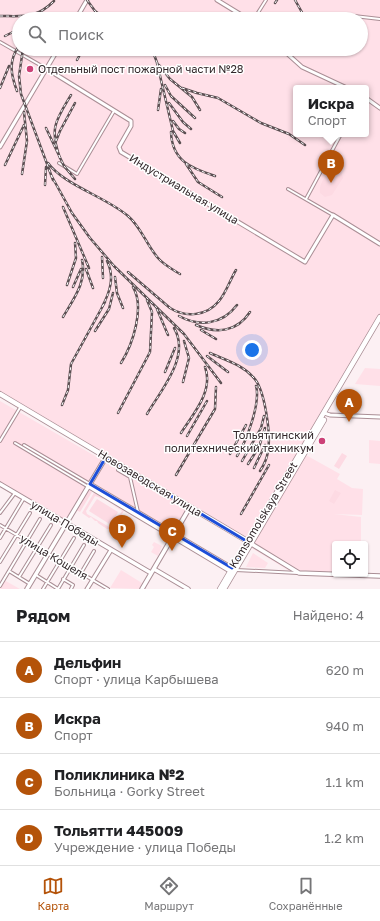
<!DOCTYPE html>
<html lang="ru">
<head>
<meta charset="utf-8">
<style>
  body { margin:0; font-family:"Golos Text",sans-serif; background:#f2f2f2; color:#202124 }
  .controls { position:absolute; right:12px; bottom:12px; display:grid; overflow:hidden; border-radius:4px; box-shadow:0 1px 3px #0004 }
  .controls button { width:36px; height:36px; display:grid; place-items:center; padding:0; border:0; border-bottom:1px solid #e0e0e0; background:#fff; color:#202124; font:20px sans-serif }
  .you { position:absolute; left:252px; top:350px; width:14px; height:14px; margin:-10px; border:3px solid #fff; border-radius:50%; background:#1a73e8; box-shadow:0 0 0 6px #1a73e833 }
  .badge { display:grid; place-items:center; width:26px; height:26px; border-radius:50%; background:#b45309; color:#fff; font-size:13px; font-weight:700 }
  .pin { position:absolute; translate:-50% -33px; filter:drop-shadow(0 1px 2px #0008) }
  .pin::after { content:''; position:absolute; top:21px; width:14px; height:12px; background:inherit; clip-path:polygon(0 0,100% 0,50% 100%) }
  .popup { position:absolute; left:293px; top:85px; width:76px; height:52px; box-sizing:border-box; display:grid; place-content:center; border-radius:4px; background:#fff; filter:drop-shadow(0 1px 3px #0005); font-size:13px; white-space:nowrap; color:#757577 }
  .popup b { font-size:15px; color:#202124 }
  .popup::after { content:''; position:absolute; left:50%; top:100%; margin-left:-8px; border:8px solid transparent; border-top-color:#fff }
  .list { margin:0; padding:0; list-style:none }
  h2 { display:flex; justify-content:space-between; align-items:center; height:52px; margin:0; padding:0 16px; font-size:17px }
  h2 small { font-size:13px; font-weight:400; color:#757577 }
  .list li { display:grid; grid-template-columns:26px 1fr auto; gap:12px; align-items:center; box-sizing:border-box; height:56px; padding:0 16px; border-top:1px solid #e0e0e0 }
  .list b { display:block; font-size:15px; white-space:nowrap }
  .list p { margin:0; font-size:13px; white-space:nowrap; color:#757577 }
  .list em { font-size:13px; font-style:normal; color:#757577 }
  .icon { flex:none; width:22px; height:22px; fill:none; stroke:currentColor; stroke-width:2; stroke-linecap:round; stroke-linejoin:round }
  .map { position:relative; flex:none; width:380px; height:589px; overflow:hidden }
  .search { position:absolute; background:#fff; box-shadow:0 1px 3px #0004; left:12px; right:12px; top:12px; height:44px; display:flex; align-items:center; gap:10px; box-sizing:border-box; padding:0 14px; border-radius:22px; color:#757577; font-size:15px }
  .sheet { height:276px; background:#fff }
  nav { display:flex; justify-content:space-around; align-items:center; box-sizing:border-box; height:56px; border-top:1px solid #e0e0e0; background:#fff; font-size:11px; color:#757577 }
  nav a { display:grid; justify-items:center; gap:2px }
  nav .on { color:#b45309 }
  .map>svg:first-child { display:block }
  .built { fill:#ffe0e8; fill-rule:evenodd }
  .green { fill:#fddae3 }
  .lines { fill:none; stroke-linecap:round; stroke-linejoin:round }
  .minor-casing { stroke:#aa8e95; stroke-width:4 }
  .tertiary-casing { stroke:#aa8e95; stroke-width:5 }
  .secondary-casing { stroke:#aa8e95; stroke-width:5.5 }
  .primary-casing { stroke:#aa8e95; stroke-width:6 }
  .minor { stroke:#fff; stroke-width:2 }
  .tertiary { stroke:#fff; stroke-width:3 }
  .secondary { stroke:#fff; stroke-width:3.5 }
  .primary { stroke:#fff; stroke-width:4.5 }
  .rail-casing { stroke:#5b4f52; stroke-width:2.5 }
  .rail { stroke:#fff; stroke-width:1; stroke-dasharray:3; stroke-linecap:butt }
  .marked { fill:none; stroke:#1d4ed8; stroke-width:3; stroke-linejoin:round }
  .poi-dot { fill:#cc4177; stroke:#fff; stroke-width:1.5 }
  .labels { text-anchor:middle; stroke-width:3; stroke-linejoin:round; paint-order:stroke }
  .poi-label { font-size:11px; fill:#32272a; stroke:#fff; text-anchor:start }
  .street-label { font-size:11px; fill:#32272a; stroke:#fff }
</style>
</head>
<body>
<div class="map">
<svg width="380" height="589" viewBox="0 0 380 589">
  <rect width="100%" height="100%" fill="#fcf0f3"/>
  <path class="built" d="M0,0H380V317L248,542L0,394ZM19,19H361V49H19ZM296,88H366V134H296Z
    M365,368L380,369V386L355,384Z
    M0,401L102,460L66,523L0,483Z
    M369,440L380,441V464L369,463Z
    M304,454L340,474L337,479L352,488L363,489L362,515L334,514L361,517V544H335V574H360L296,575L250,547Z
    M106,458L189,507L174,533L91,483Z
    M154,542L162,546L158,556L151,552L154,547L152,545Z
    M253,553L268,563L265,568L246,567Z
    M121,570L142,583L139,589L110,588Z
    M4,580L20,589H0Z"/>
  <path class="green" d="M334,168L341,170L343,178L332,195L325,197L320,193C318,185 327,172 334,168Z
    M342,453L347,456L339,469L334,466Z
    M88,490L92,492L80,512L76,510Z
    M335,490L341,493L334,504L329,501Z
    M95,491L103,496V499L95,496L86,511L87,514L111,528L122,511L109,502L124,511L112,529H107L98,523L97,521H95L91,517L89,518L82,513Z
    M97,499L118,512L111,525L89,511Z"/>
  <g class="lines">
    <defs>
      <path id="minor" d="M254,19L266,0
        M336,19L354,16L380,19
        M0,42L47,69
        M59,163L77,174L114,111
        M288,189L333,215
        M306,199L341,134
        M0,441L21,406
        M15,443L87,486
        M24,445L90,484
        M120,466L118,470L130,477L138,512
        M0,513L15,493
        M0,525L108,589
        M0,538L24,498
        M0,562L30,513
        M236,570L298,573
        M9,571L30,584
        M81,573L94,551
        M36,575L58,589
        M19,577L51,525
        M63,579L73,585L71,589
        M0,586L40,519
        M43,589L74,538
        M58,589L84,545"/>
      <path id="tertiary" d="M217,0L248,19
        M76,19L87,0
        M282,49L302,67L347,88
        M47,69L131,121V126L119,147L121,152L305,262L333,215L380,244
        M366,98L380,108
        M0,147L58,49
        M324,413L330,415L380,417
        M87,589L111,550"/>
      <path id="secondary" d="M0,484L151,573
        M90,484L232,568
        M88,486L230,571
        M250,543L299,573L380,576
        M154,569L188,589
        M27,589L106,457
        M142,589L190,507"/>
      <path id="primary" d="M0,394L249,542
        M220,589L380,317
        M224,589L324,420"/>
    </defs>
    <use href="#minor" class="minor-casing"/>
    <use href="#tertiary" class="tertiary-casing"/>
    <use href="#secondary" class="secondary-casing"/>
    <use href="#primary" class="primary-casing"/>
    <use href="#minor" class="minor"/>
    <use href="#tertiary" class="tertiary"/>
    <use href="#secondary" class="secondary"/>
    <use href="#primary" class="primary"/>
    <defs>
      <path id="rail" d="M87,0L95,11L106,19
        M295,0L304,16
        M275,3L277,0
        M0,16C24,16 36,19 54,1
        M5,36L19,29
        M23,49L19,76L21,94L53,180
        M152,49L159,68
        M77,60L83,49
        M157,63L173,131L180,143
        M159,65L170,79L192,97L200,110
        M165,85L171,96L195,118
        M0,88L9,66
        M182,88L197,93L218,98L261,123L289,134L305,145
        M17,91C11,75 8,61 19,46
        M169,103L183,122L191,129
        M158,110L161,89
        M173,121L179,129L185,133
        M46,128L64,166L75,179
        M171,132C172,161 191,168 215,176
        M56,141L60,131L75,103
        M60,158C49,128 56,120 71,95
        M48,163C64,185 106,197 128,216C141,227 146,244 158,258C164,265 172,269 180,274
        M186,164L198,182L222,197
        M5,165L24,125
        M22,174L27,141L24,112
        M51,175L72,213L90,238L114,266L184,334L221,383
        M45,185L46,167
        M63,207L89,268
        M102,257L103,278
        M86,269L93,288
        M128,272L170,308C186,318 207,316 219,301C226,293 230,280 236,270
        M115,277L117,293L123,308
        M67,285L76,258L75,243
        M73,287L81,269
        M102,307C110,292 115,277 107,261
        M157,309L168,335
        M179,316C199,327 222,325 237,305
        M63,317C74,298 87,282 82,260
        M196,325C217,334 237,332 250,312
        M201,330L216,339
        M95,331L109,309L113,293
        M210,353C225,360 241,364 253,377C265,388 271,435 268,451C267,459 264,465 260,471
        M207,356L228,372
        M121,363C133,344 145,307 133,287
        M165,372L175,348
        M183,382L189,358L184,341
        M62,405L68,390L71,364L105,302
        M118,413L150,352L152,312L147,300
        M147,414C161,390 191,356 174,328
        M181,433C193,414 214,391 205,367
        M187,436L207,401
        M230,454L246,425
        M237,456C246,442 261,403 256,386
        M242,461L261,428L264,416
        M248,464L259,447L265,428
        M254,468L265,445
        M176,475L215,409L216,387
        M241,514L269,465"/>
    </defs>
    <use href="#rail" class="rail-casing"/>
    <use href="#rail" class="rail"/>
  </g>
  <path class="marked" d="M106,457L248,542L232,568L90,484Z"/>
  <g class="poi-dot">
    <circle cx="30" cy="69" r="4"/>
    <circle cx="322" cy="441" r="4"/>
  </g>
  <g class="labels">
    <g class="poi-label">
      <text x="38" y="73">Отдельный пост пожарной части №28</text>
      <text x="314" y="439" text-anchor="end">Тольяттинский<tspan x="314" dy="13">политехнический техникум</tspan></text>
    </g>
    <g class="street-label">
      <text transform="translate(184 189) rotate(31)" y="4">Индустриальная улица</text>
      <text transform="translate(150 483) rotate(31)" y="4">Новозаводская улица</text>
      <text transform="translate(263 515) rotate(-59)" y="4">Komsomolskaya Street</text>
      <text transform="translate(65 523) rotate(31)" y="4">улица Победы</text>
      <text transform="translate(54 557) rotate(31)" y="4">улица Кошеля</text>
    </g>
  </g>
</svg>
<div class="controls">
<button><svg class="icon" aria-label="locate" viewBox="0 0 24 24"><circle cx="12" cy="12" r="6"/><path d="M12 2v4M12 18v4M2 12h4M18 12h4"/></svg></button>
</div>
<div class="you"></div>
<div class="pin badge" style="left:349px;top:422px">A</div>
<div class="pin badge" style="left:331px;top:183px">B</div>
<div class="popup"><b>Искра</b>Спорт</div>
<div class="pin badge" style="left:172px;top:551px">C</div>
<div class="pin badge" style="left:122px;top:548px">D</div>
<div class="search"><svg class="icon" aria-label="search" viewBox="0 0 24 24"><circle cx="10" cy="10" r="6"/><path d="M15 15l6 6"/></svg>Поиск</div>
</div>
<section class="sheet">
<h2>Рядом<small>Найдено: 4</small></h2>
<ul class="list">
<li><span class="badge">A</span><div><b>Дельфин</b><p>Спорт · улица Карбышева</p></div><em>620 m</em></li>
<li><span class="badge">B</span><div><b>Искра</b><p>Спорт</p></div><em>940 m</em></li>
<li><span class="badge">C</span><div><b>Поликлиника №2</b><p>Больница · Gorky Street</p></div><em>1.1 km</em></li>
<li><span class="badge">D</span><div><b>Тольятти 445009</b><p>Учреждение · улица Победы</p></div><em>1.2 km</em></li>
</ul>
</section>
<nav>
<a class="on"><svg class="icon" aria-label="map" viewBox="0 0 24 24"><path d="M3 6l6-2 6 2 6-2v14l-6 2-6-2-6 2zM9 4v14M15 6v14"/></svg>Карта</a>
<a><svg class="icon" aria-label="directions" viewBox="0 0 24 24"><path d="M12 3l9 9-9 9-9-9zM9 14v-3h6M13 9l2 2-2 2"/></svg>Маршрут</a>
<a><svg class="icon" aria-label="saved" viewBox="0 0 24 24"><path d="M7 4h10v16l-5-4-5 4z"/></svg>Сохранённые</a>
</nav>
</body>
</html>
